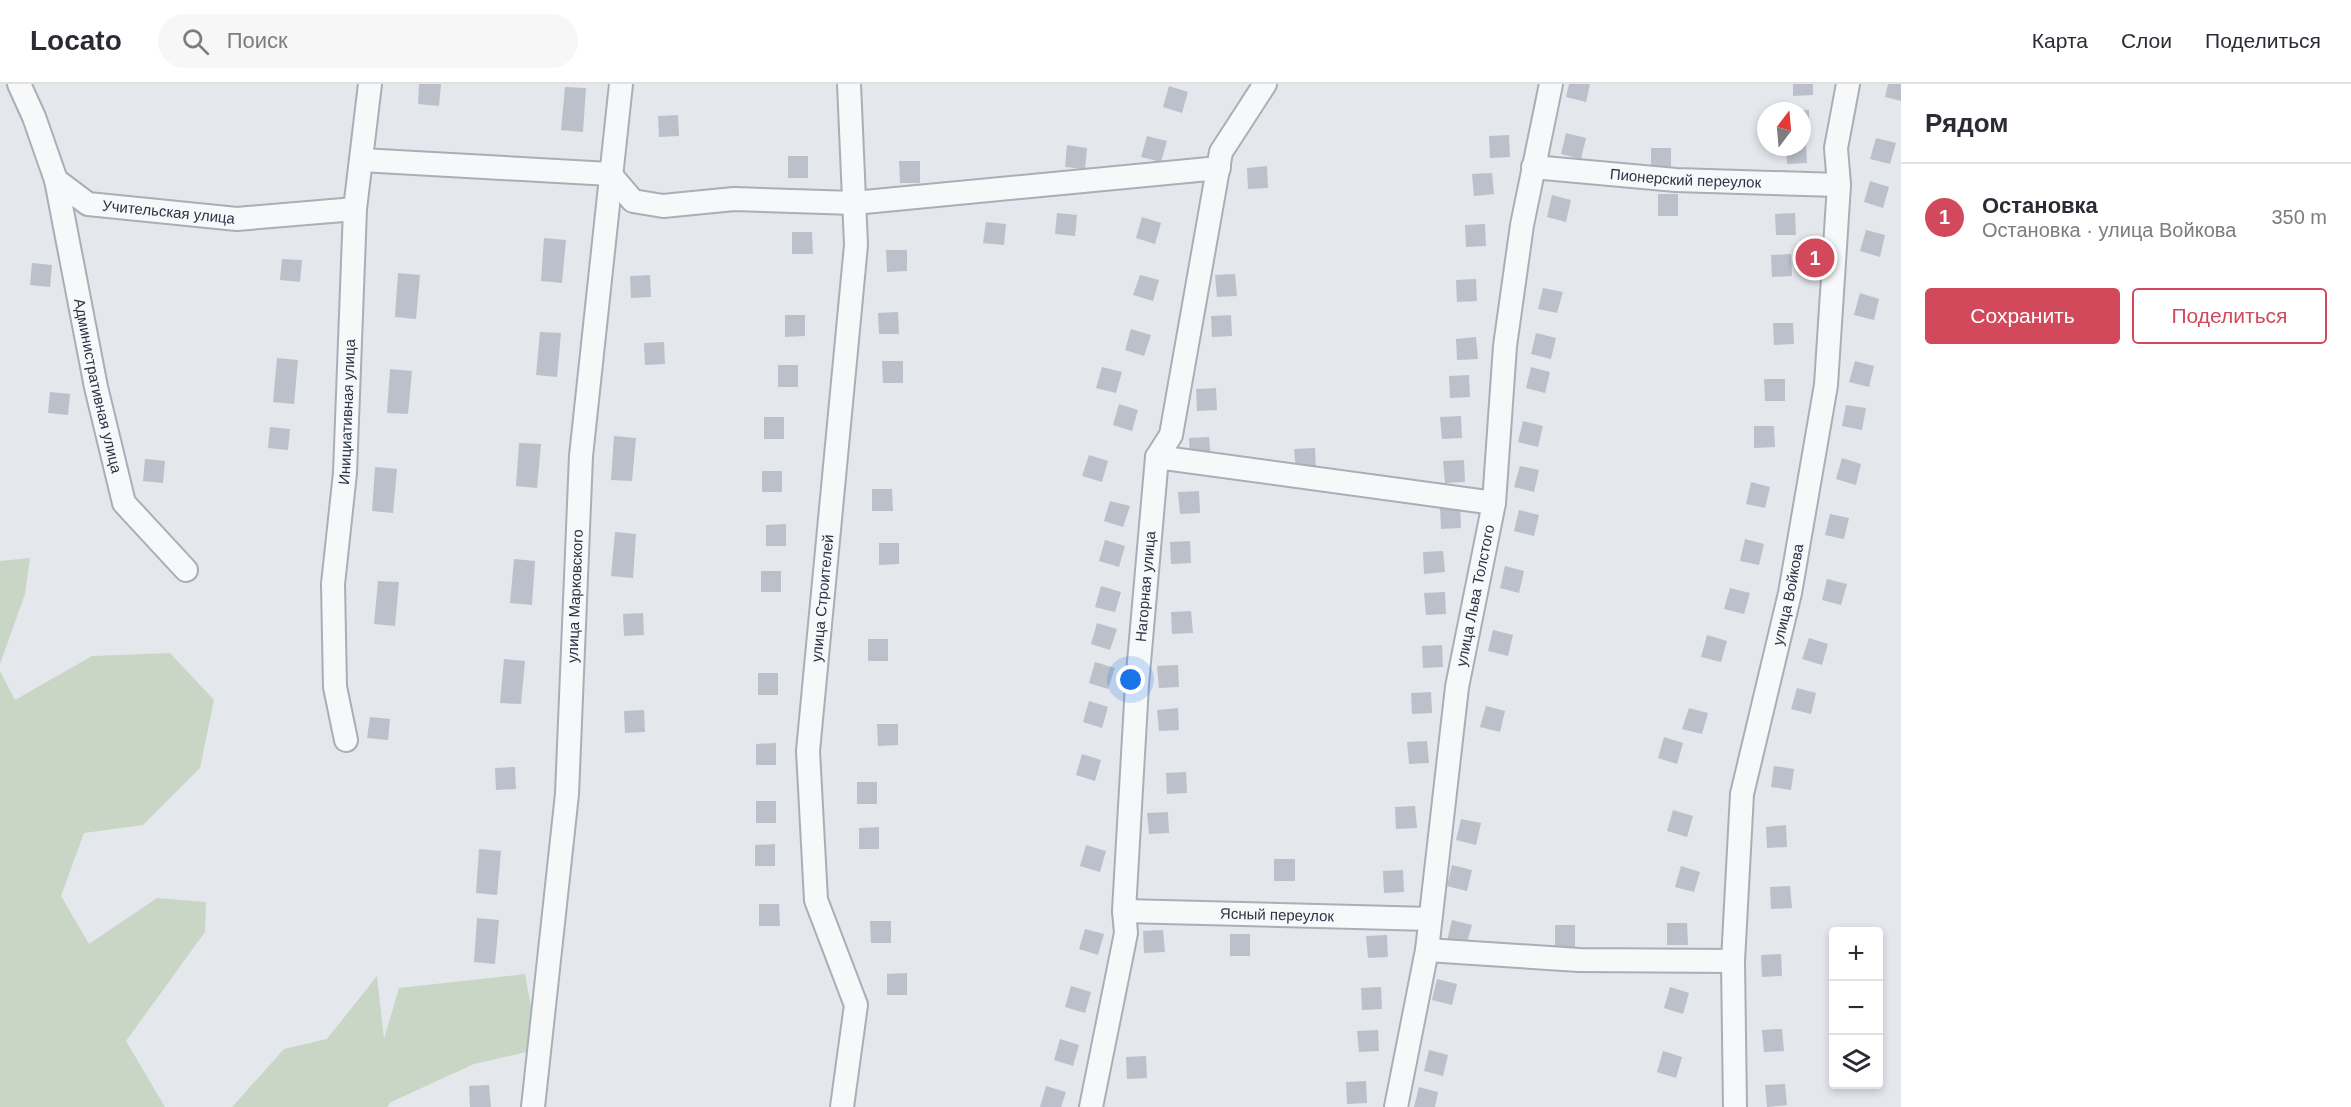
<!DOCTYPE html>
<html lang="ru">
<head>
<meta charset="utf-8">
<style>
  body { margin:0; font-family:Arial,sans-serif; background:#f7f7f7; color:#2b2b33 }
  .controls { position:absolute; right:18px; bottom:18px; display:grid; overflow:hidden; border-radius:6px; box-shadow:0 3px 9px #0003 }
  .controls button { width:54px; height:54px; display:grid; place-items:center; padding:0; border:0; border-bottom:2px solid #e1e1e2; background:#fff; color:#2b2b33; font:30px sans-serif }
  .compass { position:absolute; left:1757px; top:18px; width:54px; height:54px; border-radius:50%; background:#fff; box-shadow:0 3px 9px #0003; rotate:16deg }
  .you { position:absolute; left:1131px; top:596px; width:21px; height:21px; margin:-15px; border:4px solid #fff; border-radius:50%; background:#1a73e8; box-shadow:0 0 0 9px #1a73e833 }
  .badge { display:grid; place-items:center; width:39px; height:39px; border-radius:50%; background:#d1495b; color:#fff; font-size:20px; font-weight:700 }
  .pin { position:absolute; translate:-50% -50%; border:3px solid #fff; box-shadow:0 2px 6px #0006 }
  .list { margin:0; padding:0; list-style:none }
  h2 { display:flex; justify-content:space-between; align-items:center; height:78px; margin:0; padding:0 24px; font-size:26px }
  h2 small { font-size:20px; font-weight:400; color:#7c7c81 }
  .list li { display:grid; grid-template-columns:39px 1fr auto; gap:18px; align-items:center; box-sizing:border-box; height:108px; padding:0 24px; border-top:2px solid #e1e1e2 }
  .list b { display:block; font-size:22px; white-space:nowrap }
  .list p { margin:0; font-size:20px; white-space:nowrap; color:#7c7c81 }
  .list em { font-size:20px; font-style:normal; color:#7c7c81 }
  .actions { display:flex; gap:12px; padding:18px 24px }
  .actions a { flex:1; padding:14px 0; border:2px solid #d1495b; border-radius:6px; text-align:center; font-size:21px; color:#d1495b }
  .actions .main { background:#d1495b; color:#fff }
  .icon { flex:none; width:33px; height:33px; fill:none; stroke:currentColor; stroke-width:2; stroke-linecap:round; stroke-linejoin:round }
  .map { position:relative; flex:none; width:1901px; height:1023px; overflow:hidden }
  header { display:flex; align-items:center; gap:36px; box-sizing:border-box; height:84px; padding:0 30px; background:#fff; border-bottom:2px solid #e1e1e2 }
  header strong { font-size:28px }
  nav { display:flex; gap:33px; margin-inline-start:auto; font-size:21px }
  .search { width:420px; height:54px; background:#f7f7f7; display:flex; align-items:center; gap:15px; box-sizing:border-box; padding:0 21px; border-radius:33px; color:#7c7c81; font-size:22px }
  main { display:flex }
  aside { flex:1; background:#fff }
  .map>svg:first-child { display:block }
  .green { fill:#c9d6c5 }
  .building { fill:#bbc0ca }
  .lines { fill:none; stroke-linecap:round; stroke-linejoin:round }
  .minor-casing { stroke:#a9aeb7; stroke-width:26 }
  .minor { stroke:#f7f8fa; stroke-width:22 }
  .labels { text-anchor:middle; stroke-width:4.5; stroke-linejoin:round; paint-order:stroke }
  .street-label { font-size:15px; fill:#2b3445; stroke:#f4f6f9 }
</style>
</head>
<body>
<header>
<strong>Locato</strong>
<div class="search"><svg class="icon" aria-label="search" viewBox="0 0 24 24"><circle cx="10" cy="10" r="6"/><path d="M15 15l6 6"/></svg>Поиск</div>
<nav><a>Карта</a><a>Слои</a><a>Поделиться</a></nav>
</header>
<main>
<div class="map">
<svg width="1901" height="1023" viewBox="0 0 1901 1023">
  <rect width="100%" height="100%" fill="#e4e7ec"/>
  <path class="green" d="M30,474L25,510L0,580V477Z
    M170,569L214,616L200,684L143,741L84,749L61,812L89,860L157,814L206,818L205,848L126,957L165,1023H0V587L15,616L92,572Z
    M525,890L539,965L474,980L391,1018L387,1023H232L284,965L327,955L377,892L384,955L399,904Z"/>
  <path class="building" d="M419,0H441L439,22L418,20Z
    M1569,0H1590L1586,18L1566,13Z
    M1793,0H1813V11L1793,12Z
    M1888,0H1901V17L1885,13Z
    M1169,2L1188,8L1182,29L1163,23Z
    M565,3L586,4L583,48L561,46Z
    M1809,26V48H1802V26Z
    M678,31L679,52L659,53L658,32Z
    M1566,49L1586,54L1581,75L1561,70Z
    M1509,51L1510,73L1490,74L1489,52Z
    M1147,52L1167,57L1161,78L1141,73Z
    M1876,54L1896,59L1890,80L1870,75Z
    M1806,57L1807,79L1787,80L1786,63H1802V58Z
    M1067,61L1087,64L1085,85L1065,83Z
    M1651,64H1671V86H1651Z
    M788,72H808V94H788Z
    M899,77H920V99H900Z
    M1267,82L1268,104L1248,105L1247,84Z
    M1492,89L1494,110L1474,112L1472,90Z
    M1870,97L1889,103L1883,124L1864,118Z
    M1658,110H1678V132H1658Z
    M1552,111L1571,116L1566,138L1547,133Z
    M1057,129L1077,131L1075,152L1055,150Z
    M1795,129L1796,151H1776L1775,130Z
    M1142,133L1161,139L1155,160L1136,154Z
    M986,138L1006,140L1004,161L983,159Z
    M1485,140L1486,162L1466,163L1465,141Z
    M1866,146L1885,151L1880,173L1860,167Z
    M792,148H812L813,170H792Z
    M544,154L566,156L562,199L541,197Z
    M886,166H907V187L887,188Z
    M1791,170L1792,192L1772,193L1771,171Z
    M282,175L302,176L300,198L280,196Z
    M32,179L52,181L50,203L30,201Z
    M398,189L420,191L416,235L395,233Z
    M1235,190L1237,212L1217,213L1215,191Z
    M650,191L651,213L631,214L630,192Z
    M1140,191L1159,196L1153,217L1133,211Z
    M1476,195L1477,217L1457,218L1456,196Z
    M1543,204L1563,208L1557,229L1538,225Z
    M1860,209L1879,215L1874,236L1854,231Z
    M898,228L899,250H879L878,229Z
    M785,231H805V252L785,253Z
    M1231,231L1232,252L1212,253L1211,232Z
    M1773,239H1793L1794,260L1774,261Z
    M1131,245L1151,251L1144,272L1125,266Z
    M540,248L561,249L557,293L536,291Z
    M1536,249L1556,254L1551,275L1531,270Z
    M1476,253L1478,275L1457,276L1456,255Z
    M664,258L665,280L645,281L644,259Z
    M277,274L298,276L294,320L273,318Z
    M882,277H903V299H883Z
    M1855,277L1874,282L1869,303L1849,298Z
    M778,281H798V303H778Z
    M1102,283L1122,288L1116,309L1096,304Z
    M1531,283L1550,288L1545,309L1526,304Z
    M390,285L412,287L408,330L387,329Z
    M1469,291L1470,313L1450,314L1449,292Z
    M1764,295H1785V317H1765Z
    M1216,304L1217,326L1197,327L1196,305Z
    M50,308L70,310L68,331L48,329Z
    M1119,320L1138,326L1132,347L1113,341Z
    M1846,321L1866,324L1862,346L1842,342Z
    M1461,332L1462,354L1442,355L1440,333Z
    M764,333H784V355H764Z
    M1523,337L1543,342L1538,363L1518,358Z
    M1754,342H1774L1775,363L1754,364Z
    M270,343L290,345L288,366L268,364Z
    M614,352L636,354L632,397L611,396Z
    M1209,353L1211,374L1190,376L1189,354Z
    M519,359L541,360L537,404L516,402Z
    M1315,364L1316,386L1296,387L1294,365Z
    M1089,371L1108,377L1102,398L1082,392Z
    M1842,374L1861,380L1856,401L1836,395Z
    M145,375L165,377L163,399L143,397Z
    M1464,376L1465,398L1445,399L1443,377Z
    M1520,382L1539,386L1534,408L1514,403Z
    M375,383L397,385L393,429L372,427Z
    M762,387H782V408H762Z
    M1751,398L1770,403L1765,424L1746,420Z
    M872,405H892L893,427H872Z
    M1199,407L1200,429L1180,430L1178,408Z
    M1110,417L1130,422L1123,443L1104,437Z
    M1460,422L1461,444L1441,445L1440,423Z
    M1519,426L1539,431L1534,452L1514,447Z
    M1830,430L1849,434L1844,455L1825,451Z
    M786,440V462H766V441Z
    M615,448L636,450L633,494L611,492Z
    M1745,455L1764,460L1759,481L1740,477Z
    M1105,456L1125,462L1119,483L1099,477Z
    M1190,457L1191,479L1171,480L1170,458Z
    M879,459H899V480L879,481Z
    M1443,467L1445,488L1424,490L1423,468Z
    M514,475L535,477L532,521L510,519Z
    M1505,482L1524,487L1519,509L1500,504Z
    M761,487H781V508H761Z
    M1827,495L1847,500L1841,521L1822,516Z
    M378,497L399,498L395,542L374,540Z
    M1101,502L1121,508L1115,528L1095,523Z
    M1730,504L1750,509L1744,530L1724,525Z
    M1445,508L1446,530L1426,531L1424,509Z
    M1191,527L1193,549L1172,550L1171,528Z
    M643,529L644,551L624,552L623,530Z
    M1097,539L1117,545L1110,566L1091,560Z
    M1493,546L1513,551L1508,572L1488,567Z
    M1707,551L1727,557L1721,578L1701,573Z
    M1809,554L1828,560L1822,581L1802,575Z
    M868,555H888V577H868Z
    M1442,561L1443,583L1423,584L1422,562Z
    M504,575L525,577L521,620L500,619Z
    M1095,578L1115,584L1108,605L1089,599Z
    M1178,581L1179,603L1159,604L1157,582Z
    M758,589H778V611H758Z
    M1797,604L1816,609L1811,630L1791,625Z
    M1431,608L1432,629L1412,630L1411,609Z
    M1089,617L1108,623L1102,644L1083,638Z
    M1486,622L1505,627L1500,648L1480,643Z
    M1178,624L1179,646L1159,647L1157,626Z
    M1689,624L1708,629L1702,650L1682,645Z
    M644,626L645,648L625,649L624,627Z
    M370,633L390,635L388,656L367,654Z
    M877,640H898V661L878,662Z
    M1664,653L1683,659L1677,680L1658,674Z
    M1427,657L1429,679L1409,680L1407,658Z
    M776,659V681H756V660Z
    M1082,670L1101,676L1095,697L1076,691Z
    M1774,682L1794,685L1791,706L1771,703Z
    M515,683L516,705L496,706L495,684Z
    M1186,688L1187,709L1167,710L1166,689Z
    M857,698H877V720H857Z
    M756,717H776V739H756Z
    M1415,722L1417,744L1396,745L1395,723Z
    M1673,726L1693,732L1687,753L1667,747Z
    M1168,728L1169,749L1149,750L1147,729Z
    M1461,735L1481,739L1476,761L1456,756Z
    M1786,741L1787,763L1767,764L1766,743Z
    M879,743V765H859V744Z
    M775,760V782H755V761Z
    M1086,761L1106,767L1100,788L1080,782Z
    M479,765L501,767L497,811L476,809Z
    M1274,775H1295V797H1274Z
    M1452,781L1472,786L1467,807L1447,802Z
    M1681,782L1700,788L1694,808L1675,803Z
    M1403,786L1404,808L1384,809L1383,787Z
    M1790,802L1792,824L1771,825L1770,803Z
    M759,820H779L780,842H759Z
    M477,834L499,836L495,880L474,878Z
    M1452,836L1472,841L1466,862L1447,857Z
    M870,837H891V859H871Z
    M1667,839H1687L1688,861H1667Z
    M1555,841H1575V863H1555Z
    M1085,845L1104,850L1098,871L1079,865Z
    M1163,846L1165,868L1144,869L1143,847Z
    M1230,850H1250V872H1230Z
    M1387,851L1388,873L1368,874L1366,852Z
    M1781,870L1782,892L1762,893L1761,871Z
    M907,889V911H887V890Z
    M1437,895L1457,900L1452,921L1432,916Z
    M1071,902L1091,908L1085,929L1065,923Z
    M1381,903L1382,925L1362,926L1361,904Z
    M1670,903L1689,909L1683,930L1664,924Z
    M1782,945L1784,967L1764,968L1762,946Z
    M1378,946L1379,967L1359,968L1357,947Z
    M1060,955L1079,961L1073,982L1054,976Z
    M1429,966L1448,971L1443,992L1424,987Z
    M1663,967L1682,973L1676,994L1657,988Z
    M1146,972L1147,994L1127,995L1126,973Z
    M1366,997L1367,1019L1347,1020L1346,998Z
    M1785,1000L1787,1021L1767,1023L1765,1001Z
    M489,1001L491,1023H470L469,1002Z
    M1046,1002L1066,1008L1061,1023H1040Z
    M1419,1003L1438,1008L1435,1023H1414Z"/>
  <g class="lines">
    <defs>
      <g id="minor">
        <path id="s1" d="M19,0L34,33L56,96L88,120L237,135L355,125"/>
        <path d="M361,76L610,90L633,117L663,122L734,115L854,119L1219,84"/>
        <path id="s2" d="M1533,83L1676,96L1839,101"/>
        <path id="s3" d="M56,96L96,303L124,419L186,486"/>
        <path d="M1157,373L1494,419"/>
        <path id="s4" d="M346,656L335,603L333,500L345,389L355,125L370,0"/>
        <path id="s5" d="M1124,827L1430,835"/>
        <path d="M1427,866L1579,876L1733,877"/>
        <path id="s6" d="M533,1023L567,710L581,372L621,0"/>
        <path id="s7" d="M842,1023L856,921L816,816L808,667L856,161L849,0"/>
        <path id="s8" d="M1091,1023L1126,849L1124,827L1137,601L1157,373L1171,351L1221,68L1265,0"/>
        <path id="s9" d="M1396,1023L1427,866L1457,603L1494,419L1505,262L1522,141L1551,0"/>
        <path id="s10" d="M1735,1023L1733,877L1742,710L1790,509L1826,301L1839,101L1836,64L1848,0"/>
      </g>
    </defs>
    <use href="#minor" class="minor-casing"/>
    <use href="#minor" class="minor"/>
  </g>
  <g class="labels">
    <g class="street-label">
      <text dy="5" stroke="none"><textPath href="#s2" startOffset="153">Пионерский переулок</textPath></text>
      <text dy="5" stroke="none"><textPath href="#s1" startOffset="224">Учительская улица</textPath></text>
      <text dy="5" stroke="none"><textPath href="#s3" startOffset="210">Административная улица</textPath></text>
      <text dy="5" stroke="none"><textPath href="#s4" startOffset="330">Инициативная улица</textPath></text>
      <text dy="5" stroke="none"><textPath href="#s8" startOffset="525">Нагорная улица</textPath></text>
      <text dy="5" stroke="none"><textPath href="#s6" startOffset="513">улица Марковского</textPath></text>
      <text dy="5" stroke="none"><textPath href="#s9" startOffset="518">улица Льва Толстого</textPath></text>
      <text dy="5" stroke="none"><textPath href="#s10" startOffset="518">улица Войкова</textPath></text>
      <text dy="5" stroke="none"><textPath href="#s7" startOffset="518">улица Строителей</textPath></text>
      <text dy="5" stroke="none"><textPath href="#s5" startOffset="153">Ясный переулок</textPath></text>
    </g>
  </g>
</svg>
<div class="controls">
<button>+</button>
<button>−</button>
<button><svg class="icon" aria-label="layers" viewBox="0 0 24 24"><path d="M12 4l9 5-9 5-9-5zM3 14l9 5 9-5"/></svg></button>
</div>
<svg class="compass" viewBox="-18 -18 36 36"><path d="M0-13l5 13h-10z" fill="#e53935"/><path d="M0 13l5-13h-10z" fill="#7c7c81"/></svg>
<div class="you"></div>
<div class="pin badge" style="left:1815px;top:174px">1</div>
</div>
<aside>
<h2>Рядом<small></small></h2>
<ul class="list">
<li><span class="badge">1</span><div><b>Остановка</b><p>Остановка · улица Войкова</p></div><em>350 m</em></li>
</ul>
<div class="actions"><a class="main">Сохранить</a><a>Поделиться</a></div>
</aside>
</main>
</body>
</html>
